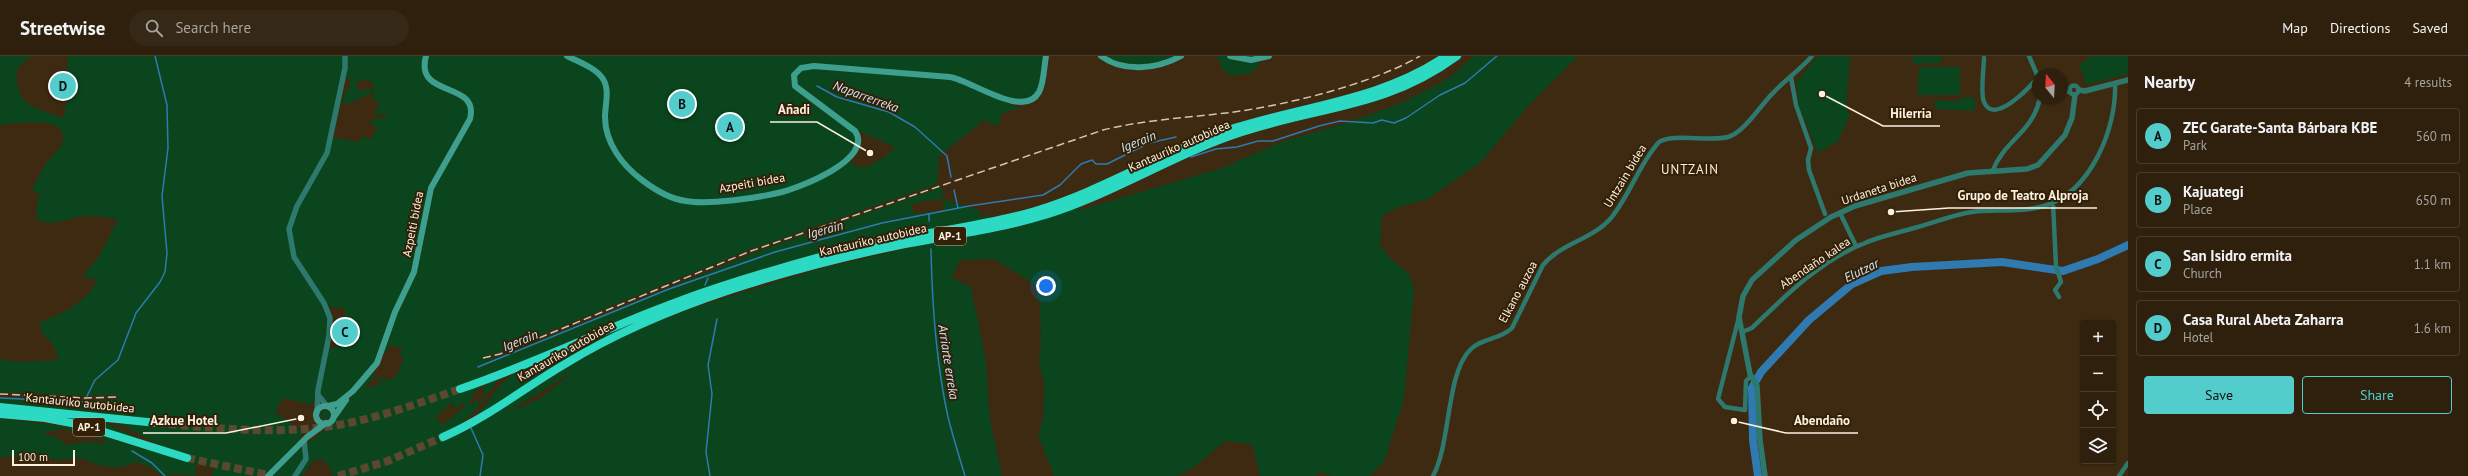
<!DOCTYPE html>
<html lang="en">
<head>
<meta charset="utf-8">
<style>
  body { margin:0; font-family:"PT Sans",sans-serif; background:#362816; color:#f1f3f6 }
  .controls { position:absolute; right:12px; bottom:12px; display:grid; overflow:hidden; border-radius:4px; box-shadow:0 1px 3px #0004 }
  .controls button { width:36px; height:36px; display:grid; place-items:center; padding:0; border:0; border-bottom:1px solid #493e2e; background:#2e200d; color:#f1f3f6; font:20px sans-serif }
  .compass { position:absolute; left:2032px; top:12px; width:36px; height:36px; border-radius:50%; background:#2e200d; box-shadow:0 1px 3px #0004; rotate:342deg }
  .scale { position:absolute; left:12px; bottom:10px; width:63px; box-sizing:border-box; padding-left:4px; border:2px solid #fdf1e2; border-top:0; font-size:11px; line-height:14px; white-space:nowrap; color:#fdf1e2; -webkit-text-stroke:3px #322007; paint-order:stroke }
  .you { position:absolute; left:1046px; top:230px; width:14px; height:14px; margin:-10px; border:3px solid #fff; border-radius:50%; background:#1a73e8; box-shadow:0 0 0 6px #1a73e833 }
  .badge { display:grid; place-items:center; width:26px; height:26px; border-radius:50%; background:#53cdcb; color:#111; font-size:13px; font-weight:700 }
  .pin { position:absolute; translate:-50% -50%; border:2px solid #fff; box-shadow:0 1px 4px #0006 }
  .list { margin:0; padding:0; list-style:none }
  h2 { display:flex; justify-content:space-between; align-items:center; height:52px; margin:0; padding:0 16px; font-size:17px }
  h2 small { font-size:13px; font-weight:400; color:#a7a39d }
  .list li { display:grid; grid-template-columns:26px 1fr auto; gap:12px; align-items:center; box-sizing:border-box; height:56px; margin:0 8px 8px; padding:0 8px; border:1px solid #493e2e; border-radius:4px }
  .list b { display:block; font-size:15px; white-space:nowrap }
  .list p { margin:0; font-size:13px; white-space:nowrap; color:#a7a39d }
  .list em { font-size:13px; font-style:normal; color:#a7a39d }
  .actions { display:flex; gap:8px; padding:12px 16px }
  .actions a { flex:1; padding:9px 0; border:1px solid #53cdcb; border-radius:4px; text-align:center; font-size:14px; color:#53cdcb }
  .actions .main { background:#53cdcb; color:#111 }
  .icon { flex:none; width:22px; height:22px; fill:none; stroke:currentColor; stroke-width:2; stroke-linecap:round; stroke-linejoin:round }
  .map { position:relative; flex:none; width:2128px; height:420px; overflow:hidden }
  header { display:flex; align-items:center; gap:24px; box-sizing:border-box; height:56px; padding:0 20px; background:#2e200d; border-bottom:1px solid #493e2e }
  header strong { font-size:19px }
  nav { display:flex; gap:22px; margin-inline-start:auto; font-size:14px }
  .search { width:280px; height:36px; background:#362816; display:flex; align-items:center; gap:10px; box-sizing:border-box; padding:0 14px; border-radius:22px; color:#a7a39d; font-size:15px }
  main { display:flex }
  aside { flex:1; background:#2e200d }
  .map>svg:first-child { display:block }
  .green { fill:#0a451e; fill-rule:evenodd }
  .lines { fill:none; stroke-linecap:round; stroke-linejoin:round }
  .stream { stroke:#2f7ab0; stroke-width:1.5 }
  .river { stroke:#2f7ab0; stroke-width:8 }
  .motorway-tunnel { stroke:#5a4830; stroke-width:8; stroke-dasharray:8 4; stroke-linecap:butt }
  .minor { stroke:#2d796d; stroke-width:4.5 }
  .tertiary { stroke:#2d796d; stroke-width:5.5 }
  .secondary { stroke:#3e9f8f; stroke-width:6 }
  .motorway { stroke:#2cdac3; stroke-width:8 }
  .rail { stroke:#d2c5b3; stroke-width:1.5; stroke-dasharray:8 4; stroke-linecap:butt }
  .labels { text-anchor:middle; stroke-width:4; stroke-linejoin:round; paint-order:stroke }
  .shield { fill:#322007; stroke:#c0b2a0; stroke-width:1 }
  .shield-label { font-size:11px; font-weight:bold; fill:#fdf1e2 }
  .street-label { font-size:12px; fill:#fdf1e2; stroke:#322007 }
  .water-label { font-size:13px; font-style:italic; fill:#d1e3f3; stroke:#322007 }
  .neighbourhood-label { font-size:13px; letter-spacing:1px; fill:#fdf1e2; stroke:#322007 }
  .leader { fill:none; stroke:#fdf1e2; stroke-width:1.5 }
  .callout-dot { fill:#fdf1e2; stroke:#322007; stroke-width:1.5 }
  .callout-label { font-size:13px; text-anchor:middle; font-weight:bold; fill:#fdf1e2; stroke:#322007; stroke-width:4; stroke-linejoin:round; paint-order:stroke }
</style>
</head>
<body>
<header>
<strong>Streetwise</strong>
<div class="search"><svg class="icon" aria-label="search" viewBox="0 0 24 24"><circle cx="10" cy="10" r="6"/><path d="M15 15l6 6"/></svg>Search here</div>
<nav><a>Map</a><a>Directions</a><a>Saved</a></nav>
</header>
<main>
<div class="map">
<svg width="2128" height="420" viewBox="0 0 2128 420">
  <rect width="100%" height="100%" fill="#3d2a11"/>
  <path class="green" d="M0,0H31C28,3 22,7 19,11C13,20 18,39 26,46C35,54 53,58 64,62L71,17L67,16L68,0H1049L1038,34L1032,42L1008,47L1020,53L1003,56L998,70L980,63L981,67L939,100L937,128L746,195L499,296L483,301V304L503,299L761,194L942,131L943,143L979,154L982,162L988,159L990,162C937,171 883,181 831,194C703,226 579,276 463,336L480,330L469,346L474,349V343L479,347L486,337L482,333L486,328L499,323L475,355L457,371L466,374L582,303L632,276L686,254L819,213L921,189L1003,174L1078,151L1080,154L1222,112L1284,85L1347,67L1401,47L1446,24L1474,0H1578L1527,51L1480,107L1426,144L1401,150L1382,159L1380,190L1391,203L1409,218L1414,233L1404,343L1384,406L1369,420H1331L1318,415L1317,420H1260L1252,388L1225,385L1194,411L1176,420H1054L1038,379L1043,363L1044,327L1039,307L1041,286L1040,251L1035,232L1030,225L994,203L960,204L952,222L971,231L986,306L990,364L1002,420H332L331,413L322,403L314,404L302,420H211L215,412L196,407L195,420L178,418L162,420L154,413L136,406L123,411H113L98,409L81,402L57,404L41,400L0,401V362L75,372L185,405L169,394L116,366L155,364L0,347V341L88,344L118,343V339L84,340L0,336V304L22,306L59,304L52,287L43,278L39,267C60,258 88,247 97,224L83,220L100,199L118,163C108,162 93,159 83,160C71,162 48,172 37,163L36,157L39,137L32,134L44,110L63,88C63,83 64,77 60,73C51,62 13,68 0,69ZM350,22V31L345,35L342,48L350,47L371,37V32L359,35L356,26L369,23L374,31L372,41L374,44H377L379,47L374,59L385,58L386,62L372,63L370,67L377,72L371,84L362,80L359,86L331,81L343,23ZM854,73L895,91L884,102L871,108V110L858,111L848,104L858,81ZM928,144H943L944,154L914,158L911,149ZM326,250L346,253L342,269L353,273L351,284L345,283L332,293L327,292L328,255ZM389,289L402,292L399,300L404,302L398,317L393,323L385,324L370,318L382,294L387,296ZM576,314L540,343L508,356ZM374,321L382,328L365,332ZM352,332L356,335L334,366L308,387L300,383L303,376L275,356L283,342L312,349L316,335L330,347L335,346ZM453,346L454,353H457L461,347L465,348L464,351L443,369L435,361ZM63,373L102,383L108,388L83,386L67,389L58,382L43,377Z
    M1107,0H1177C1153,8 1130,14 1107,0Z
    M1217,0H1263L1257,11L1251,17L1233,20L1223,15Z
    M1818,0H1850L1846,54L1850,59L1838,85L1818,97L1799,50L1796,26Z
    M1913,0H1941V7L1913,8Z
    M2091,0H2128V18L2089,28L2084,27V21L2079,9Z
    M1919,11H1960V39H1918Z
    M1961,41L1975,42L1974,55L1935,53V44L1961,45Z
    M335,262L341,264L338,277L331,275Z
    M638,265L476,361L501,328L514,317Z
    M320 359a5 5 0 1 1 10 0a5 5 0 1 1-10 0Z
    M51,358L103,365L140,384Z"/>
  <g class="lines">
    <path class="stream" d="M817,30L837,41L889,56L915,71L947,100L951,121
      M1191,101L1216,93L1237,91L1258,85H1273L1319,70L1340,65L1373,67L1382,64L1394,67L1406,62L1440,39L1465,27L1497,0
      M954,134L958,152
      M929,158V165
      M931,193C932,249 936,306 948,361C953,381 959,400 965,420
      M705,229L708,222
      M478,311L669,233L775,196L882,167L969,150L1043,139L1060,129L1081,108L1092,104L1096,108H1107L1149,87L1176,81
      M87,340L95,324L118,304L136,257L160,226L165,216L167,197L162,140L168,92L167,49L155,0
      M0,342L84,346L85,344
      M84,346L88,351
      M471,372L483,399L480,420
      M132,395L152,407L165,420
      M710,420L706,396L712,338L708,309L717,263"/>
    <path class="river" d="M1758,420L1753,384L1752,332L1761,316L1809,264L1852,228L1881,215L1912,211L2002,206L2063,215L2098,203L2128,189"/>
    <path class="motorway-tunnel" d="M157,367C212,372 270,378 325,371C371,365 416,348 460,333
      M187,402L273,420
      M338,420L388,405L443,381"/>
    <path class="minor" d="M2029,0L2038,21
      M1984,2C1984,12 1980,37 1984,46C1994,70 2030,31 2038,21
      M1791,21L1796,49L1811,92L1808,104L1809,114L1825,158
      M2069.5 34a4.5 4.5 0 1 1 9 0a4.5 4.5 0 1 1-9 0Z
      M2062,36L2070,35
      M1993,114C2004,85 2033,76 2040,42
      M2053,147L2056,210L2061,226L2055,234L2059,241
      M1840,157L1856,190
      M1739,261L1718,343L1725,351L1745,354L1746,325L1751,320
      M1742,276L1752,272C1785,240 1821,204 1865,187C1880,180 1898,177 1914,172C1933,167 1952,159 1972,156C1996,153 2021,157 2044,150C2091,136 2117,72 2115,27
      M1433,420C1451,387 1446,318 1470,294C1481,282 1500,284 1512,272L1543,209C1561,187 1592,184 1611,162C1630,139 1639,108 1659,86C1672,77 1711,86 1728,81C1744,77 1762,47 1774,36C1786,23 1800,14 1812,0
      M2119,420L2128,407"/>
    <path class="tertiary" d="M2079,34L2085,35L2128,24
      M318,339L327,350
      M317,357L318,334L329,280L330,262L324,247L294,201L289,173L297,150L327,97L345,12V0
      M295,420L306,403L304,384
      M1765,420L1760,384L1757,330L1750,318L1739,261L1743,240L1752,224L1796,184L1831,161L1855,150L1968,117L2027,113L2038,109L2065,79L2072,62L2075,39"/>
    <path class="secondary" d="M567,0C579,6 596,12 603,23C610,34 605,49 605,61C605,87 623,110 642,124C655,134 670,143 686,145C709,149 758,142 782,136C801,131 874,103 855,75L795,30L794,19L801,12L814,10L950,21C971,24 1024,64 1039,36C1044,27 1044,11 1046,0
      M1101,0C1123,17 1158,13 1181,0
      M1230,0L1251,4L1269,0
      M328,350L337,348L353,335L377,307L395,256L414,216L431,132L470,63C480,24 414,43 426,0
      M316 359a9 9 0 1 1 18 0a9 9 0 1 1-18 0Z
      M334,361L346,344
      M268,420L307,381L326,367"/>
    <path class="motorway" d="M460,333C548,303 630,260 719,231C775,213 833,196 891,184C939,174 988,169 1035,155C1099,136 1156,100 1219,77C1295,50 1377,47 1446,0
      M0,351L157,367
      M0,358L45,362L82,369L187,402
      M443,381C487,362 524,332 565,308C617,276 673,253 730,234C788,215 846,200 905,188C952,179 999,173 1045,159C1113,138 1174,98 1242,76C1321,50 1386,52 1457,0"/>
    <path class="rail" d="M483,302L500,298L751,195L1103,74C1143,64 1184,62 1226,57C1283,50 1370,29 1420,0
      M0,338L86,342L118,341"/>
  </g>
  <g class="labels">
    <g class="shield">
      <rect x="934" y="171" width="32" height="18" rx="3"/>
      <rect x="73" y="362" width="32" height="18" rx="3"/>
    </g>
    <g class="shield-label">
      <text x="950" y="184">AP-1</text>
      <text x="89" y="375">AP-1</text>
    </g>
    <g class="street-label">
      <text transform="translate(1179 90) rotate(-24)" y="4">Kantauriko autobidea</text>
      <text transform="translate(1625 120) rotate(-59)" y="4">Untzain bidea</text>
      <text transform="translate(752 127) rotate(-10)" y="4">Azpeiti bidea</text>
      <text transform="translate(1879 133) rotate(-18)" y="4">Urdaneta bidea</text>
      <text transform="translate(413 168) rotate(-79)" y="4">Azpeiti bidea</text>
      <text transform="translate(873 184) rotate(-13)" y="4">Kantauriko autobidea</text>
      <text transform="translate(1815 207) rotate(-34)" y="4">Abendaño kalea</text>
      <text transform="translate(1518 236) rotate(-62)" y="4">Elkano auzoa</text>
      <text transform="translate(566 295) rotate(-30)" y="4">Kantauriko autobidea</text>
      <text transform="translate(80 347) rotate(6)" y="4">Kantauriko autobidea</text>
    </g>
    <g class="water-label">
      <text transform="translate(866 40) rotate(20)" y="5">Naparrerreka</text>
      <text transform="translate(1138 85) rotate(-22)" y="5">Igerain</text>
      <text transform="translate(825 173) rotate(-15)" y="5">Igerain</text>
      <text transform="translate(1861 214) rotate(-26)" y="5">Elutzar</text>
      <text transform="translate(520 284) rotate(-22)" y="5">Igerain</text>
      <text transform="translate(949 306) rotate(81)" y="5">Arriarte erreka</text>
    </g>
    <g class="neighbourhood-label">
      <text x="1690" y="118">UNTZAIN</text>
    </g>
  </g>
  <path class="leader" d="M870 97L817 66H770M1822 38L1883 70H1940M1891 156L1949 152H2097M1734 365L1786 377H1858M301 362L226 377H143"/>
  <g class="callout-dot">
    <circle cx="870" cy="97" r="4"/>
    <circle cx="1822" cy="38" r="4"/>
    <circle cx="1891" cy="156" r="4"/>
    <circle cx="1734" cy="365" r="4"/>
    <circle cx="301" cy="362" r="4"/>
  </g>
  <g class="callout-label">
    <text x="794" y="58">Añadi</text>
    <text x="1911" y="62">Hilerria</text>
    <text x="2023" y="144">Grupo de Teatro Alproja</text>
    <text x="1822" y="369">Abendaño</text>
    <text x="184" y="369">Azkue Hotel</text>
  </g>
</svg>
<div class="controls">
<button>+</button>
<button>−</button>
<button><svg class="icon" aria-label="locate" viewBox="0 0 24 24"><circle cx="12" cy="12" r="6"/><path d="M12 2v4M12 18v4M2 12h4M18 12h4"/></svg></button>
<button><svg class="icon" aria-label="layers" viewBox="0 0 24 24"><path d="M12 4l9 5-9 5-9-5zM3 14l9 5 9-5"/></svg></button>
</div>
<svg class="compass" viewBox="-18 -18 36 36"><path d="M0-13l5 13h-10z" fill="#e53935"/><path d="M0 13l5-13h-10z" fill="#a7a39d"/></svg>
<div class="scale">100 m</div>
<div class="you"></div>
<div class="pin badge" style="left:730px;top:71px">A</div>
<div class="pin badge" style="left:682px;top:48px">B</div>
<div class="pin badge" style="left:345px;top:276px">C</div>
<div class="pin badge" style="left:63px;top:30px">D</div>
</div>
<aside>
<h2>Nearby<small>4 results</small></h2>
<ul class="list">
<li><span class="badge">A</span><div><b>ZEC Garate-Santa Bárbara KBE</b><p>Park</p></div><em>560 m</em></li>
<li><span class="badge">B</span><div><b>Kajuategi</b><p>Place</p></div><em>650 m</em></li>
<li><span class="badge">C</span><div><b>San Isidro ermita</b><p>Church</p></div><em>1.1 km</em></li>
<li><span class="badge">D</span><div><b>Casa Rural Abeta Zaharra</b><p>Hotel</p></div><em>1.6 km</em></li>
</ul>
<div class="actions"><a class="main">Save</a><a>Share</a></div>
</aside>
</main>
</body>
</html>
